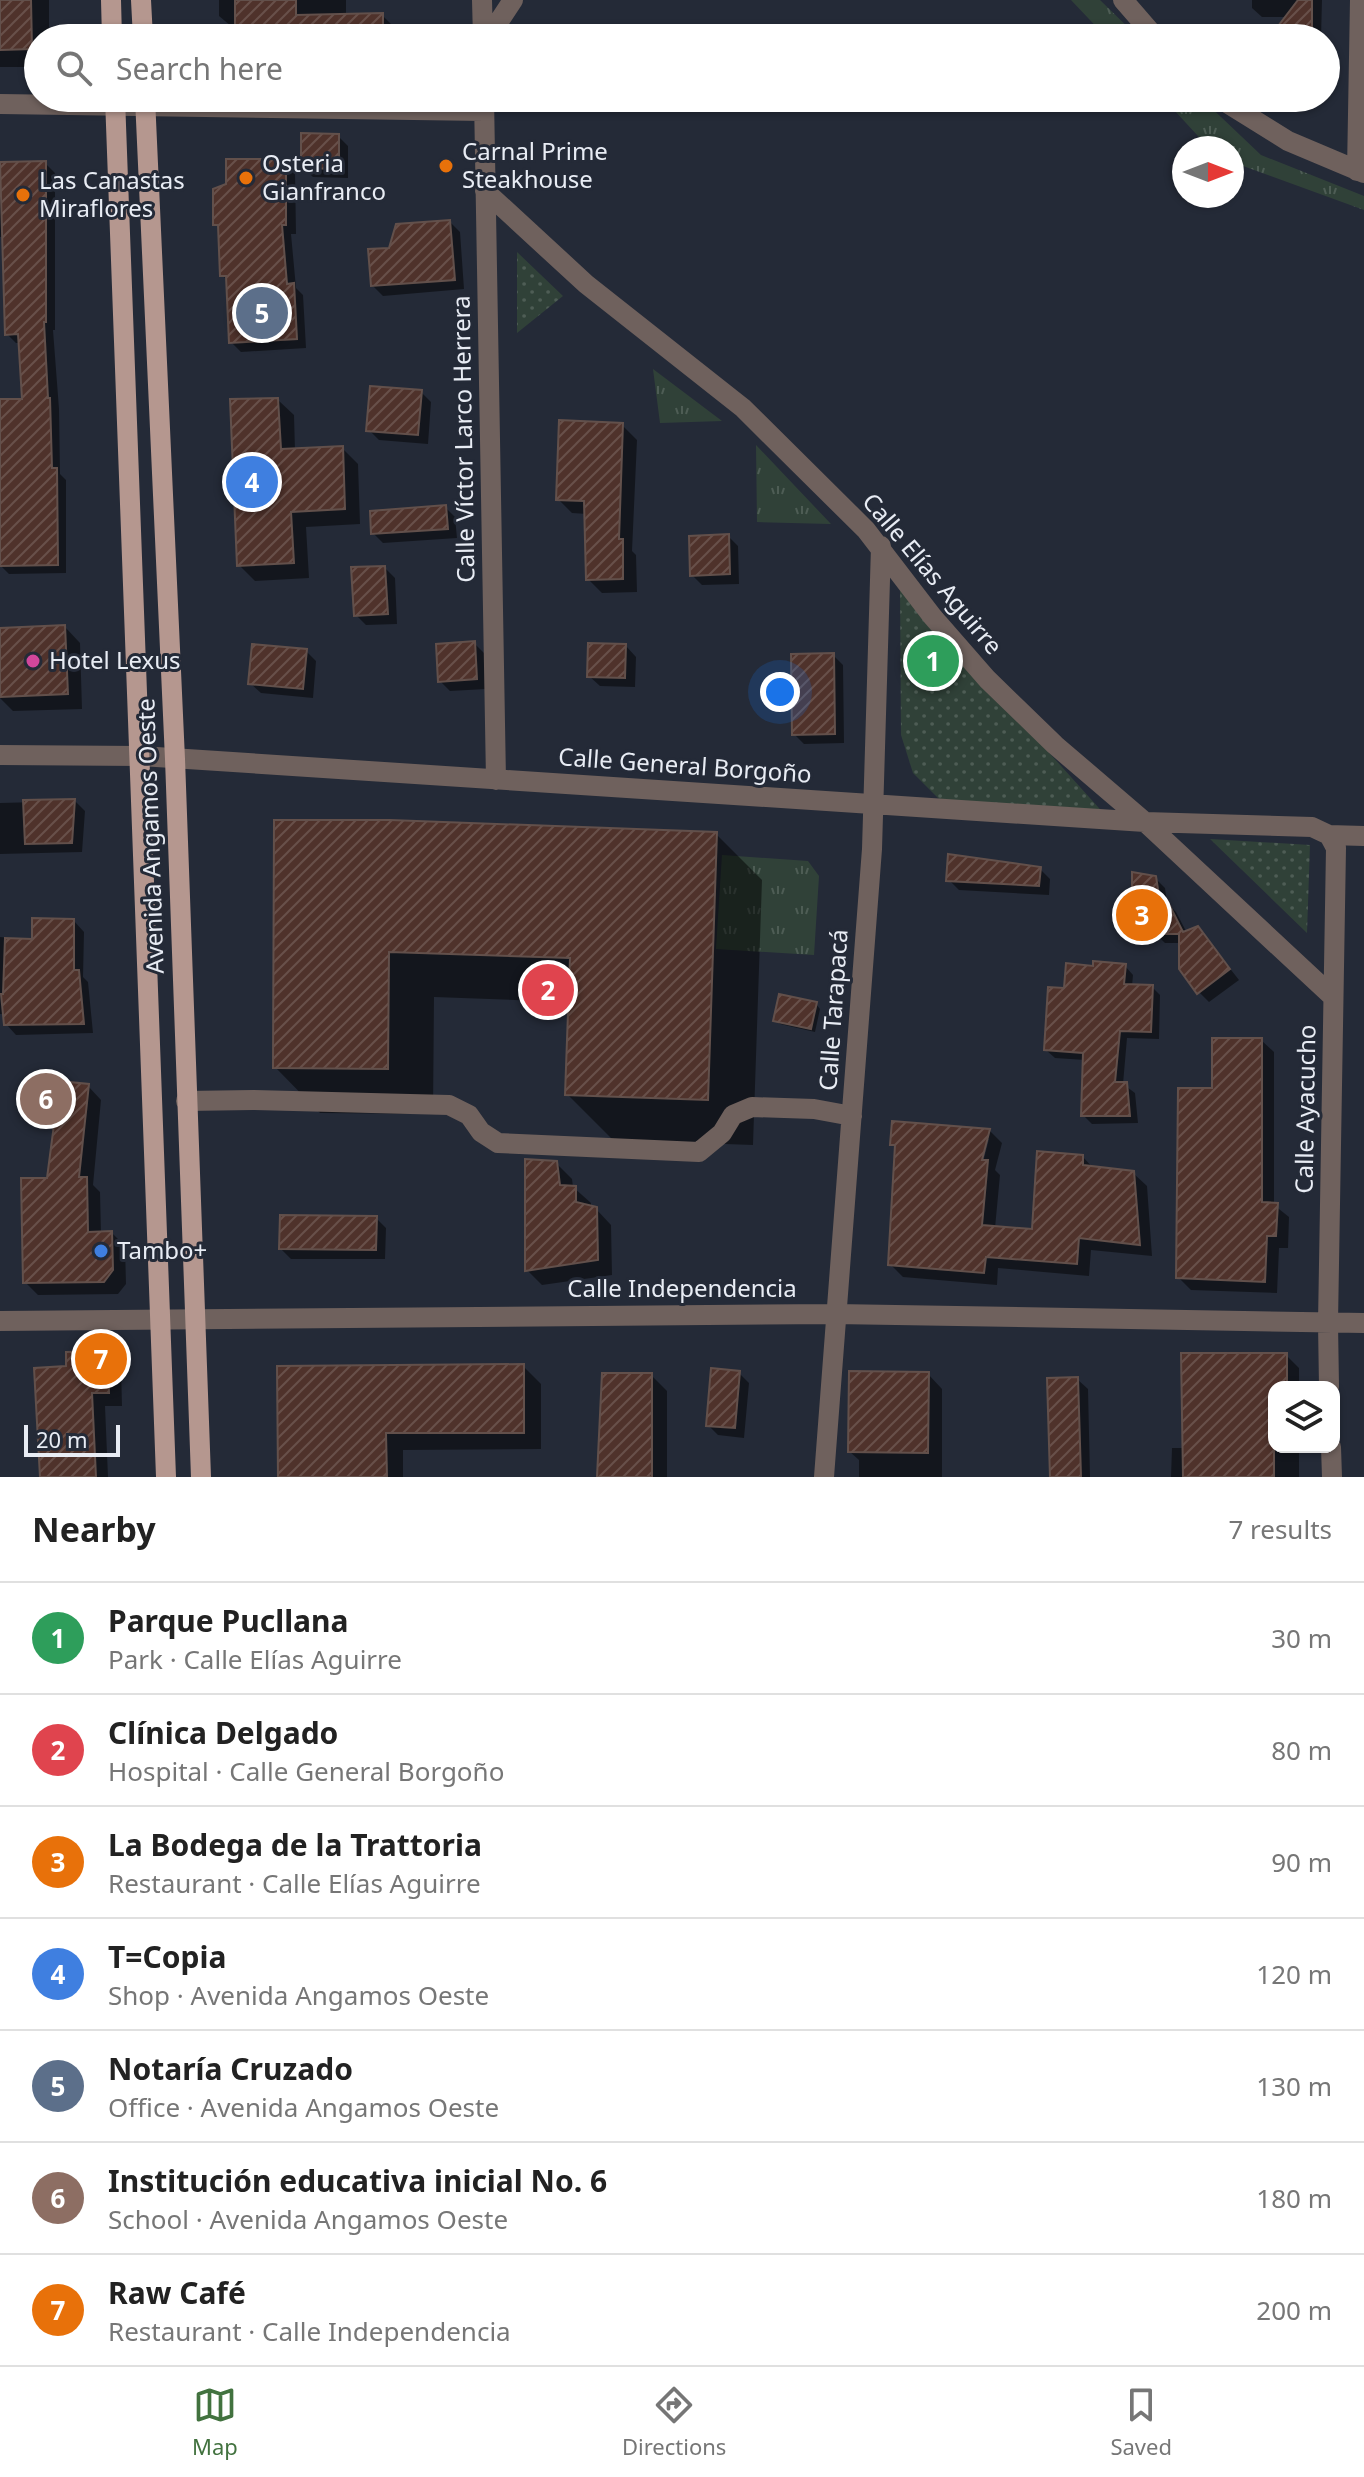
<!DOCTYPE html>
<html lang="en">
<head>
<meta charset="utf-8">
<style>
  body { margin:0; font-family:"Noto Sans",sans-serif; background:#f6f6f6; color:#222 }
  .controls { position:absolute; right:24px; bottom:24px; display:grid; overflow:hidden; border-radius:16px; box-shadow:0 2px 6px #0004 }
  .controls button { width:72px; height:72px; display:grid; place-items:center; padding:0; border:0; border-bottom:2px solid #e0e0e0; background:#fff; color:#222; font:40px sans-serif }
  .compass { position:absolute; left:1172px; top:136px; width:72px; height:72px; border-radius:50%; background:#fff; box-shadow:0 2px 6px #0004; rotate:90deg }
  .scale { position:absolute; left:24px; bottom:20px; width:96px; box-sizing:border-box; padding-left:8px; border:4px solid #e8ecf4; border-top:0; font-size:22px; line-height:28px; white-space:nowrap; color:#e8ecf4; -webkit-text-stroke:6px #242a37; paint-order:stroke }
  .you { position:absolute; left:780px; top:692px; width:28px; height:28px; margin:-20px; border:6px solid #fff; border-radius:50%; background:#1a73e8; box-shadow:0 0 0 12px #1a73e833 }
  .badge { display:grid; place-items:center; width:52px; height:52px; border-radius:50%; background:#42723f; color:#fff; font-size:26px; font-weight:700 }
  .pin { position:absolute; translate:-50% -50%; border:4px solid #fff; box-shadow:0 2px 8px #0006 }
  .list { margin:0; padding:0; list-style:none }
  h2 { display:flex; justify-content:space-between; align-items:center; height:104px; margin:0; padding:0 32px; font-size:34px }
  h2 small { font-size:26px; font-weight:400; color:#767676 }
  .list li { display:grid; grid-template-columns:52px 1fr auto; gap:24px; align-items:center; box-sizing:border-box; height:112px; padding:0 32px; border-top:2px solid #e0e0e0 }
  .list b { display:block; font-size:30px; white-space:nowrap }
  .list p { margin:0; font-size:26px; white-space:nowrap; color:#767676 }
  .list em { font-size:26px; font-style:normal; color:#767676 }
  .icon { flex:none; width:44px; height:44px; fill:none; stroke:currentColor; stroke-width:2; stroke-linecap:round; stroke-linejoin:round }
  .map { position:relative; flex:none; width:1364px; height:1477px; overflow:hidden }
  .search { position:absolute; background:#fff; box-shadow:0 2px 6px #0004; left:24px; right:24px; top:24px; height:88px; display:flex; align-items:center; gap:20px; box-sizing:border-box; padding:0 28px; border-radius:44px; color:#767676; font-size:30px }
  .sheet { height:888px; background:#fff }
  nav { display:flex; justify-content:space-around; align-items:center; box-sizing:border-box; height:112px; border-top:2px solid #e0e0e0; background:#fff; font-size:22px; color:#767676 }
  nav a { display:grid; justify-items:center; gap:4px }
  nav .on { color:#42723f }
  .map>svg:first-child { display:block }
  .grass { fill:url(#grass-tufts) }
  .park { fill:url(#park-dots) }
  .shadow { fill:#0007; fill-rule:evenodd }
  .building { fill:url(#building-hatch); stroke:#62504b; stroke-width:2 }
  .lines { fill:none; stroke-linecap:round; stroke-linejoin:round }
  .minor { stroke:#6f615d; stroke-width:20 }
  .major { stroke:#b5978f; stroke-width:20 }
  .food-dot { fill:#e8710a; stroke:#242a37; stroke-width:3 }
  .hotel-dot { fill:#d1479c; stroke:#242a37; stroke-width:3 }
  .shop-dot { fill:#3f7fe0; stroke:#242a37; stroke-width:3 }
  .labels { text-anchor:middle; stroke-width:6; stroke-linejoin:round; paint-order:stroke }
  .poi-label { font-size:24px; fill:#e8ecf4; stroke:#242a37; text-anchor:start }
  .street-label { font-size:24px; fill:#e8ecf4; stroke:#242a37 }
</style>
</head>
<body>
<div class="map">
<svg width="1364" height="1477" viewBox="0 0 1364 1477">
  <defs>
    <pattern id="grass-tufts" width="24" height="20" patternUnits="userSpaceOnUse" patternTransform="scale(2)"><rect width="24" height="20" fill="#304138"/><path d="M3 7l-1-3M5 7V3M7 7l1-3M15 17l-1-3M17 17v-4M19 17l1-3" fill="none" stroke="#4e5d55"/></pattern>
    <pattern id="park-dots" width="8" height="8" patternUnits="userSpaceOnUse" patternTransform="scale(2)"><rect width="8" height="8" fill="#304138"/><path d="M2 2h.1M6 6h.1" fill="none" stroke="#4e5d55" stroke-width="1.8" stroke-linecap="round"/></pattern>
    <pattern id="building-hatch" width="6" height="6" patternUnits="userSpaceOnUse" patternTransform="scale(2)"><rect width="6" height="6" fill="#4f322b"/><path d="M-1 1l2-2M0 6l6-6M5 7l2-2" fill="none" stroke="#68504a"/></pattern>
  </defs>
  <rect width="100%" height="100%" fill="#242a37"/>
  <path class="grass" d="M1071,0H1100L1139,38H1107Z
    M1163,98H1201L1261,155L1364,196V210L1232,162V148H1209Z
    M653,369L722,421L660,423Z
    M756,445L831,524L757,522Z
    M722,855L808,861L819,876L814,955L716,949Z"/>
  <path class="park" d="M517,252L563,296L517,333Z
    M900,587L1107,817L952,812L913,773L901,735Z
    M1210,839L1310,845L1307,933Z"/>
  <path class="shadow" d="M0,0H49V38H38V67H0Z
    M219,0H346V16L382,15L397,30V38H237V31L219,16Z
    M1252,0H1322L1321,38H1271L1287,17H1262L1252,8Z
    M1326,47L1335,56V85L1326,86Z
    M338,136L348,146V178L313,177L303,167Z
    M285,161L295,171L296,234H291L296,288L303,295L306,348L241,352L231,342L228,281L222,275L220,229L215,224Z
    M45,163L55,173V330H53L59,409L60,474L66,480V573L9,574L0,565V401H24L21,343H16L7,334L5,237H0V164Z
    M450,222L460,232L464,289L383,296L373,286L390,249Z
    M421,392L431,402L428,444L379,440L369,430Z
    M278,400L294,415L295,451L342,448L358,464L360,524L306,527L309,578L255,581L239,565Z
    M622,425L637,440L632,551L636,555L637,592L602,593L588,579L587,514L572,513L558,499Z
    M445,507L455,517L457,538L383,543L373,533Z
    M728,536L738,546L739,584L702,585L692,575Z
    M385,568L395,578L397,624L366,625L356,615Z
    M65,627L80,643L82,709L13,711L0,698V630Z
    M474,643L484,653L486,689L450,691L440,681Z
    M626,646L636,657L635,687L600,686L589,676Z
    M306,651L316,661L313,698L261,693L250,683Z
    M833,655L843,665L844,743L804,744L794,734Z
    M75,801L85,811L82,852L0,854V803Z
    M276,822L716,834L762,880L753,1145L613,1140L567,1094L570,1002L434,997L433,1114L320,1113L275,1067Z
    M1040,869L1050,879L1049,895L959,890L949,880Z
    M1155,878L1165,888L1167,903L1176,912L1187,933L1198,928L1239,980L1209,1002L1199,992L1181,943H1165L1155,933Z
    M74,921L84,932L83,977L88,982L93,1033L16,1035L6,1024L5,1014H0V937L34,940Z
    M1125,966L1133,975L1132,986L1152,987L1160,995L1159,1039L1127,1038L1123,1084L1135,1093L1138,1123L1092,1124L1083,1115L1085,1060L1055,1058L1046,1050L1066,990L1094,968Z
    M816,1004L820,1009L815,1032L780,1024L775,1020Z
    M1261,1040L1274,1052V1205L1289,1217L1288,1248H1279L1277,1293L1191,1290L1178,1277L1214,1090Z
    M88,1086L101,1100L93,1185L100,1192L101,1233H112L125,1246L126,1284L118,1294L38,1295L25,1282L22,1259L30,1180H49L56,1128H50L37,1114Z
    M989,1130L1002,1143L995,1170L1000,1175L995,1228L1034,1231L1083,1157L1094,1169L1133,1173L1147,1186L1152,1256L1091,1250L1089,1276L998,1268L997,1285L903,1277L890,1264L897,1149L892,1144ZM985,1139H989L981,1170L977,1169Z
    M556,1163L572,1179L573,1187L591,1203V1208L596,1209L611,1225L612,1275L542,1285L527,1270Z
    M376,1218L386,1228L385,1259H291L281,1249Z
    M107,1353L121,1367L122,1406H105L108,1477H42L69,1368Z
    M1286,1355L1299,1368V1387H1274V1447H1299V1477H1171L1172,1448H1183Z
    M523,1366L541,1384V1449L403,1450V1477H279Z
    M739,1373L749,1383L744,1438L718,1435L708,1425Z
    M928,1374L942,1389V1477H859V1460L850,1452Z
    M651,1375L667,1391V1477H599Z
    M1077,1379L1088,1389L1090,1477H1052Z"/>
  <path class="building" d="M0,0H31L32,49L0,50Z
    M235,0H296V15L383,13V38H235Z
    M1298,0H1312V38H1269Z
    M301,133L339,134V169L301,168Z
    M226,159H286V225H282L287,284L294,283L297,339L229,343L226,276H220L218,225H213V189L226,184Z
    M46,161V322H44L48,398H50L52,468H57L58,565L0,566V399H22L18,334L5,335L0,162Z
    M450,220L455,280L371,286L368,249L389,248L396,224Z
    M370,386L422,390L418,435L366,431Z
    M278,398L281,449L343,446L345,509L291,512L294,563L237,566L230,399Z
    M559,420L623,423L619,539H623V579L586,580L584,501L556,500Z
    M446,505L448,529L371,534L370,511Z
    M729,534L730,574L690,576L689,536Z
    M385,566L388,614L354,616L351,567Z
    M65,625L68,694L0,697V628Z
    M475,641L477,679L438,682L436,644Z
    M588,643L626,644L625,678L587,677Z
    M252,644L307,649L303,689L248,684Z
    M834,653L835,734L792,735L791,654Z
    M75,799L72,843L25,844L23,800Z
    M274,820H390L717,832L708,1100L565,1095L570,958L389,952L388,1069L273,1068Z
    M948,854L1041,867L1039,886L946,881Z
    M1132,872L1156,876L1159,896L1167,900L1183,932L1198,926L1230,969L1197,994L1179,969V934H1153L1132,905Z
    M32,918L74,919V970H79L84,1024L4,1025L1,994H3L5,938L32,939Z
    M1093,961L1126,964L1124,984L1153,985L1151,1032L1120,1031L1115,1082H1127L1130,1116H1081L1083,1053L1044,1050L1048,987L1064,988L1066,963L1093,966Z
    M779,994L817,1002L811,1029L773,1021Z
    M1212,1038H1262V1202L1278,1203L1276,1236H1267L1265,1282L1176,1278L1178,1088H1212Z
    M39,1079L89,1084L79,1177H87L88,1232L112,1231L113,1270L104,1282L23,1283L21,1178H47L55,1117L35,1115Z
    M892,1121L990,1129L982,1160H988L982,1225L1032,1229L1037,1151L1083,1155V1165L1134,1171L1140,1245L1079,1238L1077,1264L986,1257L984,1273L888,1265L895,1145H890Z
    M525,1159L557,1161L560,1185L576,1186V1202L597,1207L598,1260L525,1271Z
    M280,1215L377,1216L376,1250L279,1249Z
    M108,1351L109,1393H92L96,1477H40L34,1368L66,1366V1352Z
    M1181,1353H1287V1387H1274V1477H1183Z
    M524,1364V1433H386L387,1477H278L277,1366Z
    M711,1368L740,1371L735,1428L706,1426Z
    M849,1371L929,1372L928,1453L848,1452Z
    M602,1373H652V1477H597Z
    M1078,1377L1081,1477H1050L1047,1378Z"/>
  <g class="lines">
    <path class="minor" d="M482,0L483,38
      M1123,0L1156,38
      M488,38L513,0
      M484,98L496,780
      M1219,98L1288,141L1364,173
      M0,104L484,111
      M1357,171L1360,0
      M485,191L586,284L743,408L866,530L932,616L987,679L1055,745L1145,822L1333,997
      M0,755L141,756L1145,822L1312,827L1329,835L1364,836
      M1329,835L1336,848L1328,1323L1329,1387
      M186,1101L253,1100L449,1105L469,1115L481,1132L498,1143L699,1152L722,1133L733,1115L752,1107L814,1109L852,1116
      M0,1321L835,1314L1364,1323
      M1331,1447L1332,1477
      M824,1477L872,849L881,546"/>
    <path class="major" d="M111,0L112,38
      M141,0L143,38
      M115,98L166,1477
      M145,98L175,759L201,1477"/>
  </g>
  <g class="food-dot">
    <circle cx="446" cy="166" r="8"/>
    <circle cx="246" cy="178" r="8"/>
    <circle cx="23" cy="195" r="8"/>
  </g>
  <circle class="hotel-dot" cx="33" cy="661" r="8"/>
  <circle class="shop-dot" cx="101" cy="1251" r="8"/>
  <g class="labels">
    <g class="poi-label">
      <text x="462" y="160">Carnal Prime<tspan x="462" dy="28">Steakhouse</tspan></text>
      <text x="262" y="172">Osteria<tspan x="262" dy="28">Gianfranco</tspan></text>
      <text x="39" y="189">Las Canastas<tspan x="39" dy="28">Miraflores</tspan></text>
      <text x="49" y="669">Hotel Lexus</text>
      <text x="117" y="1259">Tambo+</text>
    </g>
    <g class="street-label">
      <text transform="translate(464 439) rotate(-91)" y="8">Calle Víctor Larco Herrera</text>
      <text transform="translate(932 574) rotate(50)" y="8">Calle Elías Aguirre</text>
      <text transform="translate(685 766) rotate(4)" y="8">Calle General Borgoño</text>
      <text transform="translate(151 836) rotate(-92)" y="8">Avenida Angamos Oeste</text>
      <text transform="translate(834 1010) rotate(-86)" y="8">Calle Tarapacá</text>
      <text transform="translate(1306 1109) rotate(-89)" y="8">Calle Ayacucho</text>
      <text x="682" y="1297">Calle Independencia</text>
    </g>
  </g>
</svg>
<div class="controls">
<button><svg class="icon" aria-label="layers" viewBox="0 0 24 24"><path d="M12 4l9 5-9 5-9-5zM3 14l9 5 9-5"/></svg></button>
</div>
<svg class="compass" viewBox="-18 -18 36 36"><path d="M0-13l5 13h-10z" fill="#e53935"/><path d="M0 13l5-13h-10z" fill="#767676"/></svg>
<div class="scale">20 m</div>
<div class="you"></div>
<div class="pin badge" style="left:933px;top:661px;background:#2e9e5b">1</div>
<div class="pin badge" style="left:548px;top:990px;background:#e0444e">2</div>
<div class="pin badge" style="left:1142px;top:915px;background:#e8710a">3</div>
<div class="pin badge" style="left:252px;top:482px;background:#3f7fe0">4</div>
<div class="pin badge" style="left:262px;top:313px;background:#5c6f8a">5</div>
<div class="pin badge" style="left:46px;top:1099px;background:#8d6e63">6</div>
<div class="pin badge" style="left:101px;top:1359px;background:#e8710a">7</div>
<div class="search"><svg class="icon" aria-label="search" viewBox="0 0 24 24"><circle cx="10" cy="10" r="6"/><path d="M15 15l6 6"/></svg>Search here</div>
</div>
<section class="sheet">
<h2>Nearby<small>7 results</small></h2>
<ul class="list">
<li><span class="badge" style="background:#2e9e5b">1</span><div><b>Parque Pucllana</b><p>Park · Calle Elías Aguirre</p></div><em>30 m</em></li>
<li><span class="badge" style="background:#e0444e">2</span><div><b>Clínica Delgado</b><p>Hospital · Calle General Borgoño</p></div><em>80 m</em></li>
<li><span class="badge" style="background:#e8710a">3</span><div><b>La Bodega de la Trattoria</b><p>Restaurant · Calle Elías Aguirre</p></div><em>90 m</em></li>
<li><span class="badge" style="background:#3f7fe0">4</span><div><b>T=Copia</b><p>Shop · Avenida Angamos Oeste</p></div><em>120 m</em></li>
<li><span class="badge" style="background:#5c6f8a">5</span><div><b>Notaría Cruzado</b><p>Office · Avenida Angamos Oeste</p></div><em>130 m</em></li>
<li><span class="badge" style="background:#8d6e63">6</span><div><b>Institución educativa inicial No. 6</b><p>School · Avenida Angamos Oeste</p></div><em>180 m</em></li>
<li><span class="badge" style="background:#e8710a">7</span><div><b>Raw Café</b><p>Restaurant · Calle Independencia</p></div><em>200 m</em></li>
</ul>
</section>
<nav>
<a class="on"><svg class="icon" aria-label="map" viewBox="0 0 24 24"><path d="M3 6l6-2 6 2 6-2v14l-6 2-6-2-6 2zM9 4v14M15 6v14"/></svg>Map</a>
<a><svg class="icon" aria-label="directions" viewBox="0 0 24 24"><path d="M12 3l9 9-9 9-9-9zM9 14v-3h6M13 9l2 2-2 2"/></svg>Directions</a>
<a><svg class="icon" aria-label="saved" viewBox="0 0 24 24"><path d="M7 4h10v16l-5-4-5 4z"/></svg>Saved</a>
</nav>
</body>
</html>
